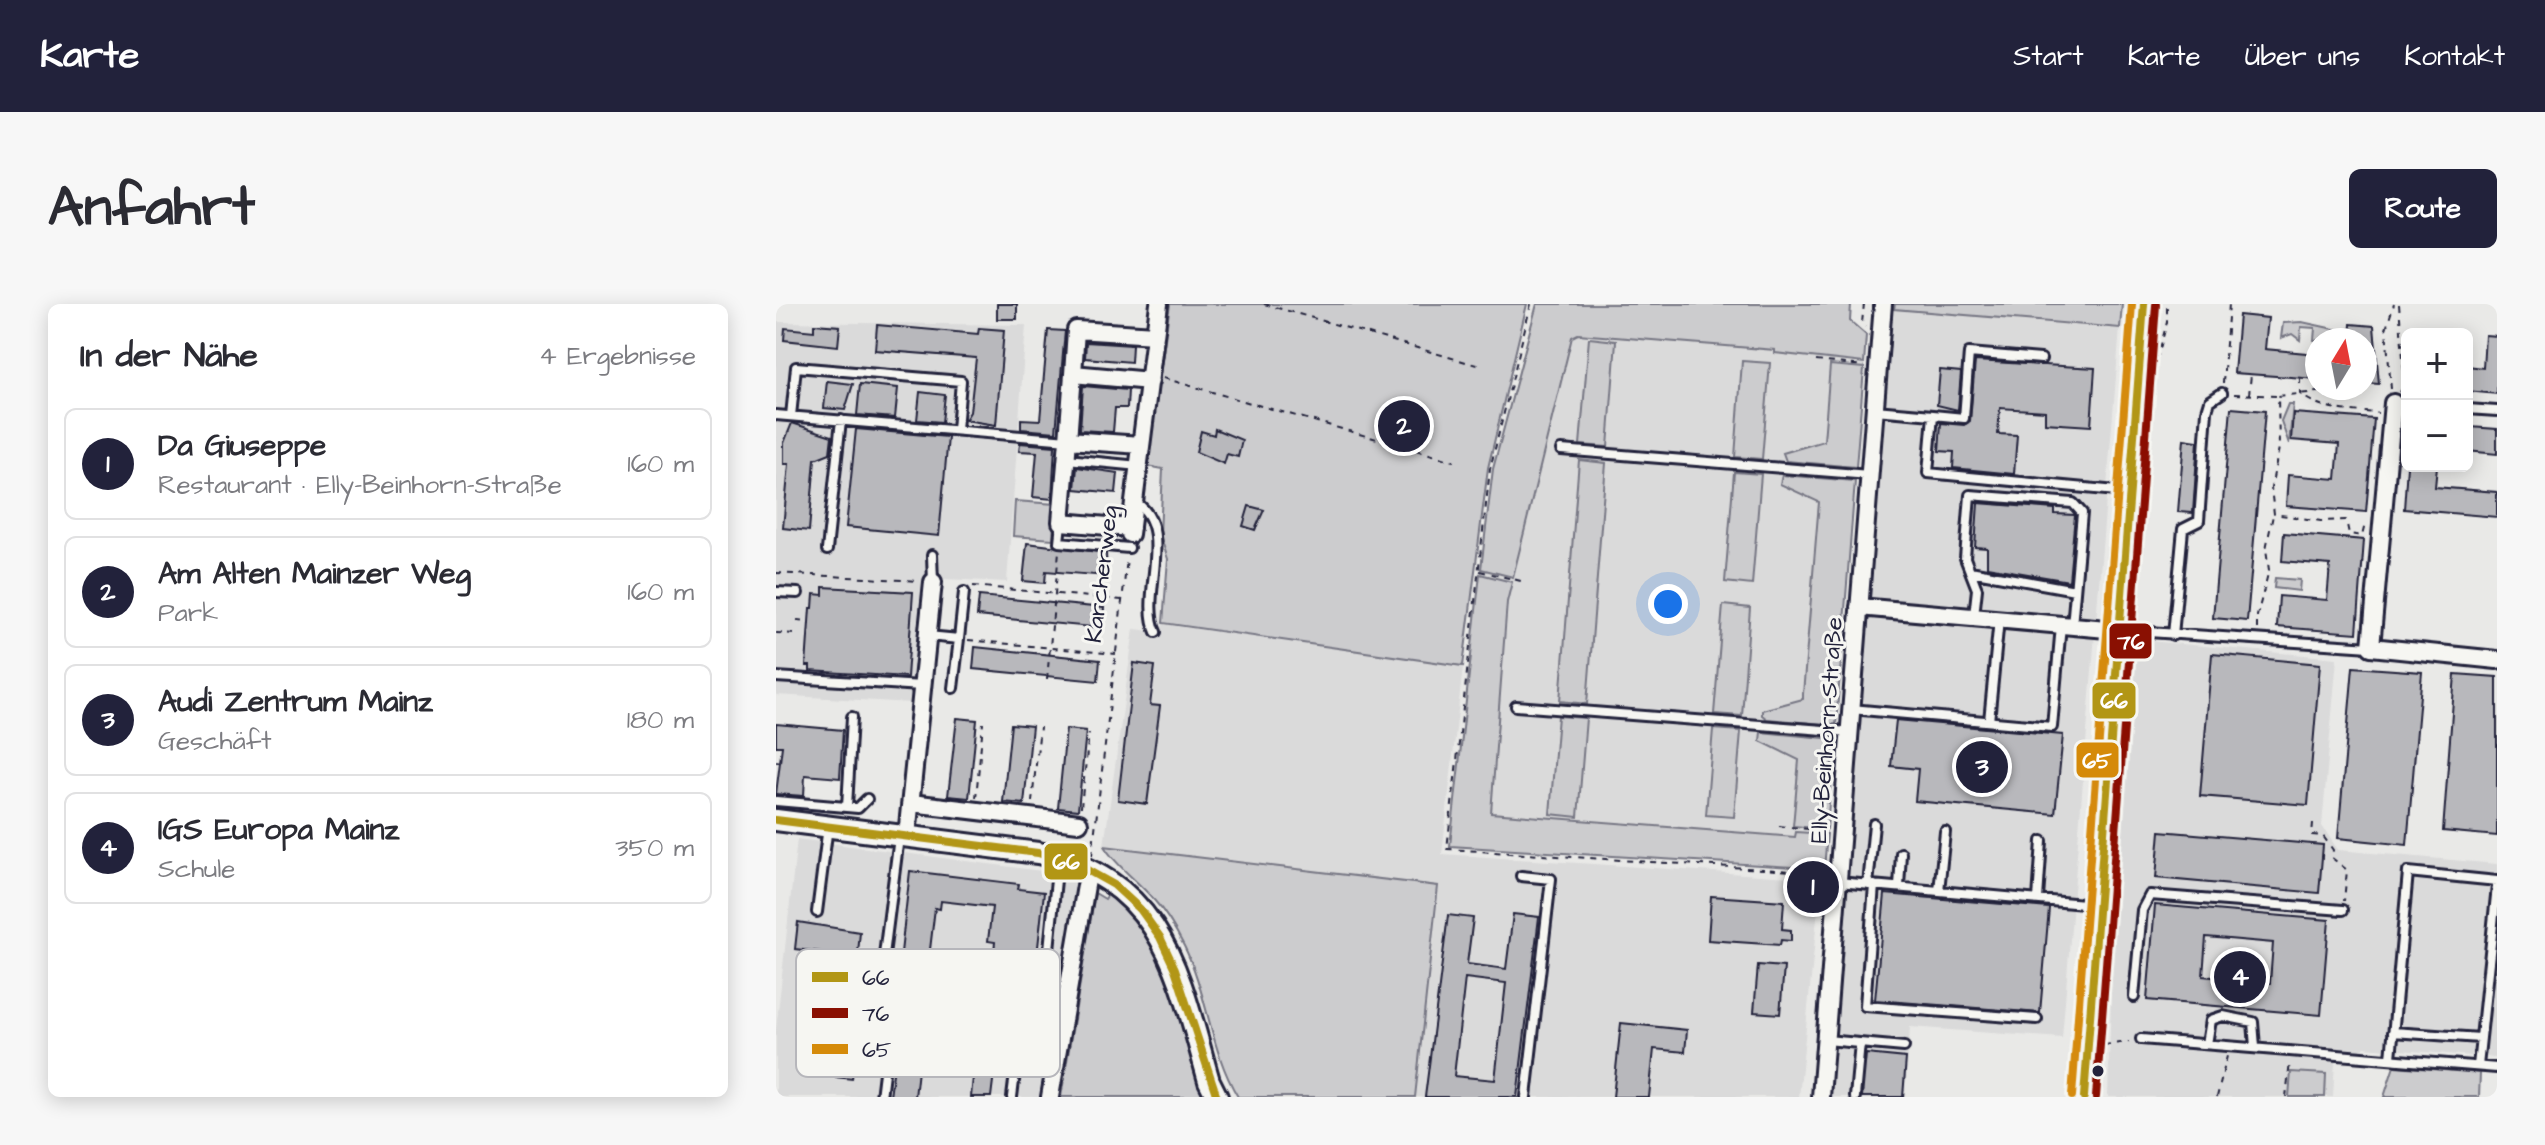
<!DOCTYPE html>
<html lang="de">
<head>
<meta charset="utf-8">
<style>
  body { margin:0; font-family:"Architects Daughter",sans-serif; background:#f7f7f7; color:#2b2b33 }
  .controls { position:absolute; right:24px; top:24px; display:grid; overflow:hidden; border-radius:12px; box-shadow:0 4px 20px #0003 }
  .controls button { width:72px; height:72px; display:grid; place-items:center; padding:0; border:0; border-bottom:2px solid #e1e1e2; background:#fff; color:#2b2b33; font:40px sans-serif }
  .compass { position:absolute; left:1529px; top:24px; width:72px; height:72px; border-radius:50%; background:#fff; box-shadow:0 4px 20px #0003; rotate:10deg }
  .you { position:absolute; left:892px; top:300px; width:28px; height:28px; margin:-20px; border:6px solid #fff; border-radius:50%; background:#1a73e8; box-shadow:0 0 0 12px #1a73e833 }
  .badge { display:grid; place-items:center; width:52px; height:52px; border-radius:50%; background:#22223b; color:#fff; font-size:26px; font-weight:700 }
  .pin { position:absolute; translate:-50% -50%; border:4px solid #fff; box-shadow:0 2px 8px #0006 }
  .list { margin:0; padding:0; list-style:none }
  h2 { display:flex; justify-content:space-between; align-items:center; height:104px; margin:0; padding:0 32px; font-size:34px }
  h2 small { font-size:26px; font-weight:400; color:#7c7c81 }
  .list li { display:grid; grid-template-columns:52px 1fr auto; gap:24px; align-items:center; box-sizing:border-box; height:112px; margin:0 16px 16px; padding:0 16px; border:2px solid #e1e1e2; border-radius:12px }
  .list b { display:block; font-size:30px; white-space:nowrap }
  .list p { margin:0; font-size:26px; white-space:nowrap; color:#7c7c81 }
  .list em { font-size:26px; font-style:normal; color:#7c7c81 }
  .map { position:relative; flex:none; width:1721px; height:793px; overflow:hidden; border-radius:12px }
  header { display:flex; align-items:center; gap:48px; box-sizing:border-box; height:112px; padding:0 40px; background:#22223b; color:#fff }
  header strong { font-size:38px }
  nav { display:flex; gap:44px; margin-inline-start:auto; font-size:28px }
  .intro { display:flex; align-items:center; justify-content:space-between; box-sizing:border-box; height:192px; padding:0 48px }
  h1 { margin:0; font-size:56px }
  .button { padding:20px 36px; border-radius:12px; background:#22223b; color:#fff; font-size:28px; font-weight:700 }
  main { display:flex; gap:48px; padding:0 48px }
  aside { flex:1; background:#fff; border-radius:12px; box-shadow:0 4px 20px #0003 }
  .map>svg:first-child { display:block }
  .built { fill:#dadada }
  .green { fill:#ccccce; stroke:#777784; stroke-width:2 }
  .building { fill:#b8b8bc; stroke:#22223b; stroke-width:2; fill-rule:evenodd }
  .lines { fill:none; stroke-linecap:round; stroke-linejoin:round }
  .service-casing { stroke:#22223b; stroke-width:14 }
  .minor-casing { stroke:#22223b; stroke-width:22 }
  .tertiary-casing { stroke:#22223b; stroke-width:26 }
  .path { stroke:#22223b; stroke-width:2; stroke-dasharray:6 6; stroke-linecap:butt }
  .service { stroke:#f6f6f2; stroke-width:8 }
  .minor { stroke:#f6f6f2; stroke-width:16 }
  .tertiary { stroke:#f6f6f2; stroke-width:20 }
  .bus-1-casing { stroke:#f6f6f2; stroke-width:14 }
  .bus-2-casing { stroke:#f6f6f2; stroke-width:14 }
  .bus-3-casing { stroke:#f6f6f2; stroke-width:14 }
  .bus-1 { stroke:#b29615; stroke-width:8 }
  .bus-2 { stroke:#8a1002; stroke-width:8 }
  .bus-3 { stroke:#d58a09; stroke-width:8 }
  .bus-dot { fill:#22223b; stroke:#f6f6f2; stroke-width:3 }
  .labels { text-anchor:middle; stroke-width:6; stroke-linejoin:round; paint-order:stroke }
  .street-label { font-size:24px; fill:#22223b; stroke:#f6f6f2 }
  .key { fill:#f6f6f2; stroke:#b6b6bb; stroke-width:2 }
  .key-label { font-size:22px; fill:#22223b }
  .line-badge { stroke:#f6f6f2; stroke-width:3 }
  .badge-label { font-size:22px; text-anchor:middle; font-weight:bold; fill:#fff }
</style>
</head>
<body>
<header>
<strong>Karte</strong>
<nav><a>Start</a><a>Karte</a><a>Über uns</a><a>Kontakt</a></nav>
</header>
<div class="intro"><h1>Anfahrt</h1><a class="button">Route</a></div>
<main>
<aside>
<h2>In der Nähe<small>4 Ergebnisse</small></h2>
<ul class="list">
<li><span class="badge">1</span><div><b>Da Giuseppe</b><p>Restaurant · Elly-Beinhorn-Straße</p></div><em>160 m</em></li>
<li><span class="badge">2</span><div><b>Am Alten Mainzer Weg</b><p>Park</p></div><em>160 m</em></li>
<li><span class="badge">3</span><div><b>Audi Zentrum Mainz</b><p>Geschäft</p></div><em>180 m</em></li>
<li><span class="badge">4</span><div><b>IGS Europa Mainz</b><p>Schule</p></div><em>350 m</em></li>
</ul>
</aside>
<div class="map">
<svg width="1721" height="793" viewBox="0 0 1721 793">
  <rect width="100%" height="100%" fill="#e9e9e7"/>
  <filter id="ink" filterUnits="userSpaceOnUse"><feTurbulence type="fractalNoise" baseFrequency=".0125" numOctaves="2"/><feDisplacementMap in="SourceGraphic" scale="16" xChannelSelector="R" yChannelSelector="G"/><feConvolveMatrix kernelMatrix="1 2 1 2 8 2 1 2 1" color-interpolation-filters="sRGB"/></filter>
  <g filter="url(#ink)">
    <path class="built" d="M761,0L1090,31L1048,565L674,542L717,165Z
      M1118,5L1344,24L1286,734L1134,723L1129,793H1054Z
      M0,18L250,21L231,278L149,274L135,399L0,391Z
      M387,320L687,362L666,550L1045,575L1023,793H639L662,582L328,542L358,325L385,328Z
      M1362,336L1561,354L1546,522L1562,546L1721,560V754L1588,743L1586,760L1559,758L1557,793H1332L1335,690Z
      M21,535L273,568L302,579L264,793H0V726Z"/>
    <path class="green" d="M394,0H751L712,164L687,362L387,319L392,255L384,231L387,165L371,162Z
      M761,0H1075L1074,17L1090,31L1088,59L999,49V46L802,30L796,33L737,273L705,265L717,165Z
      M1119,0H1346L1344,24L1118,5Z
      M1526,18L1563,26L1564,36H1538L1539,24L1525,23L1524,36L1516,30L1505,34L1507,19Z
      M813,34L840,37L832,143L804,141Z
      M966,57L994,59L986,155L959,153Z
      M1054,61L1088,64L1080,163L1010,157L1007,149L1048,137Z
      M1512,100H1517L1513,140L1505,117Z
      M803,156L830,159L811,400L784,397Z
      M958,168L985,170L976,281L949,278Z
      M1006,171L1079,177L1060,421L991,415L986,411V406L1027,395V390L1043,198L1004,180Z
      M239,197L279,200L277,235L237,232Z
      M704,270L736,278L731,298L715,509L1019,533L1020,528L1051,530L1048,565L674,542Z
      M1499,274L1524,276L1523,287L1498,284Z
      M947,301L974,304L966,412L938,410Z
      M782,412L810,414L802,513L774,510Z
      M937,425L965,427L958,513L930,511Z
      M985,428L1058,435L1051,525L1017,522L1023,456L984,437Z
      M328,542L662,582L639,793H462C434,747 432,690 408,642C400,626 391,610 378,596C362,577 341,563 328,542Z
      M319,589L329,595L333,589C397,642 408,718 432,793H285Z
      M1618,762L1704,769L1703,793H1608Z
      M1515,768L1550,770L1549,793H1513Z"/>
    <path class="building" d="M221,0H241V15H221Z
      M1463,11L1492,14L1489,45L1541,50V75L1458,69Z
      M38,20L64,22L62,42L8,36L9,24L38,27Z
      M1575,20L1598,22L1603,80L1589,79V36H1574Z
      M101,21L202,30L203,24L228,26L220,121L189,116L194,108L200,54L99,46Z
      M272,26L289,27L280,128L245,125V115L264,116Z
      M1709,31L1721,32V90L1691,87V62L1707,64Z
      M310,38L356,41L355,58L309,54Z
      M1199,57L1319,64L1315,122L1269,119V107L1224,104L1222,130L1241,131L1238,170L1177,164L1178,148L1163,147L1165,119L1188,121L1194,117Z
      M1164,66L1185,68L1182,106L1161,101Z
      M51,77L77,80L69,106L48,104Z
      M84,80L122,84L119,114L81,111Z
      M307,82L352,86L351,104H339L337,128L304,126Z
      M144,88L169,91L166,118L141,116Z
      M1455,104L1489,107L1471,317L1437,314Z
      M1517,109L1598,115L1590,208L1510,202L1512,171L1560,175L1563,140L1515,136Z
      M16,119L56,132L54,149L39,155L33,227L7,224L13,160H8V139Z
      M1694,123L1721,125V150L1691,147Z
      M80,125L172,133L163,232L70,223Z
      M439,125L466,136L462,153L451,150L448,160L420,148L425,127L438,131Z
      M1408,135L1422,137L1417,209L1402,208Z
      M244,139L279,142L276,195L257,193L261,148L243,147Z
      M1631,162H1661L1659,183L1721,188V213L1628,205Z
      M301,163L342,169L340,189L299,185Z
      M1202,199L1279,205V210L1299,211L1293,277L1211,263V244L1199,243Z
      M473,202L488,206L479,226L467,222Z
      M1508,229L1588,236L1581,329L1501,323L1503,292L1551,296L1554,261L1506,257Z
      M251,239L330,249L331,272L270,267L269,279L247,277Z
      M47,283L137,288L131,373L34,367V362H30L34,304H37L38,290L47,291Z
      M203,292L328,304L326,324L201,312Z
      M199,343L324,356L322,377L197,365Z
      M1436,350L1544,360L1532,501L1424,492Z
      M358,359L379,362L374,401L384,402L371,500L342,496Z
      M1577,363L1646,368L1631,541L1562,534Z
      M1679,370L1721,373V532L1667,527Z
      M181,414L201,416L193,494L172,492Z
      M1120,416L1287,431L1279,510L1139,497L1142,465L1115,462Z
      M0,420L67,426L64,474L29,471L28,492L0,490L6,442H0Z
      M235,420L256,422L248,500L227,498Z
      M290,425L310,427L302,506L282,504Z
      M1384,527L1547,541L1543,589L1380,574Z
      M134,567L243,580L242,585L268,588L260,661L217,656L219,638L212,637L216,603L165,597L164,605L159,604L153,654L184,658L179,700L110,692L114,657L124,658Z
      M1109,590L1273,604L1264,709L1099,696Z
      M935,592L1008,597L1006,625L1015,626V637L1005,636L1004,641L932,636Z
      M1379,601L1553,616L1545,711L1371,696ZM1430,633L1497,639L1494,679L1427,672Z
      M737,610L763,613L741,793H649L672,611L697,614L691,660L730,665ZM689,674L730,679L719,776L678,772Z
      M22,618L84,628L82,649L89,650L76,775L33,770L38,697L57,699L61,658H52L53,649L19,645Z
      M982,661L1008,663L1004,710L978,708Z
      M845,719L911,726L909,748L878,745L873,793H837Z
      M121,738L233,752L232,763L219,761L215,793H195L197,773L142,766L139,793H114Z
      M1090,750L1130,754L1127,793H1086Z"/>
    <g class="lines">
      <defs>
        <path id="service" d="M1691,105L1721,107
          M1099,106L1157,111L1152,169L1351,188
          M0,111L292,136
          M1157,111L1188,114L1193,49L1265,55
          M15,112L20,63L185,77L181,126
          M785,146L1093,171
          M291,155L363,162
          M359,198C401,224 363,292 380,328
          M285,219L283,238L353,244
          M51,246L65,116
          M156,251L157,278
          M1194,267L1299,286
          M0,288L22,289
          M1198,312L1201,285L1189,254L1194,191L1297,199L1306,209L1296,322
          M1343,326L1595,343
          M1397,331L1407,225L1423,217L1431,107L1434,97L1446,89
          M152,332L183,335L188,288
          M0,373L146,382
          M177,384L183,335
          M740,402L1073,428
          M1075,405L1276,423L1285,321
          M1213,417L1223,315
          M0,497L82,504L91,495
          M71,503L76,413
          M745,572L775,575L750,793
          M1062,578L1319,601
          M1092,581L1098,520
          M1098,581L1089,702L1261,715
          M1123,583L1125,549
          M1163,587L1169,528
          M1262,595L1266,537
          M41,608L52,522
          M202,661L269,669
          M1358,693L1366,606L1374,591L1567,606
          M113,728L263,745
          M1617,728L1704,734
          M1365,735L1721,764
          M1050,736L1128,743
          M1431,740L1435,716L1447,712L1477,718L1479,743
          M1615,754L1632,568L1721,577
          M1702,762L1721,582
          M105,793L113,728L100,714L123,533
          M236,793L239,769L263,745L282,556
          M1079,793L1084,739"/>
        <path id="minor" d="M297,70L300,26L379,31
          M1617,99L1595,343L1721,356
          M292,136L285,218L355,224
          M365,141L292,136L297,70L374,77
          M354,230L383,0
          M1083,303L1342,326
          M135,499L303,519
          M131,532L157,278
          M274,793L313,564
          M1045,793L1107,0"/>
        <path id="tertiary" d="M0,516L262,549C388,575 403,671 433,777L441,793
          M1308,793L1320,601L1368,0"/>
      </defs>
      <use href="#service" class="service-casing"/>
      <use href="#minor" class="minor-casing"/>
      <use href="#tertiary" class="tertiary-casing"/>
      <path class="path" d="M488,0L704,62
        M755,0L714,165L671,545L1049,569
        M1088,0L1086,19L1089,23
        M1623,0L1629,81L1624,88
        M1381,56L1391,18V0
        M1040,57L1088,62
        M387,74L678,157
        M1524,74V90C1546,107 1576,107 1602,109
        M1447,79L1453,0
        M1580,84L1502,92L1503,144L1495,184L1498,210L1545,217L1570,216L1573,230L1586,232L1589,220
        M1615,85L1610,25L1618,0
        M1458,90L1502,92
        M1473,91L1475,70
        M704,267L749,278
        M0,269L143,277
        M197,282L346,296
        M21,316L33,317
        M1481,325V312L1493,266L1490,245L1497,211
        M0,329L20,330
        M192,336L340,350
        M271,375L283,247
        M0,457L5,458
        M200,494L207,419
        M256,498L264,423
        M305,503L313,429
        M1537,519L1536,531L1547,532L1557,546L1556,554L1571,566L1568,597
        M1003,522L1051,527
        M316,551L351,255
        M1328,741L1353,738
        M1441,793L1451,752
        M1510,793L1514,758"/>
      <use href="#service" class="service"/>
      <use href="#minor" class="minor"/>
      <use href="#tertiary" class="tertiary"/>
      <defs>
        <path id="bus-1" d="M0,516L262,549L304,562L338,581L364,605L384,633L399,665L441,793
          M1308,793L1368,0"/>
        <path id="bus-2" d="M1320,793L1380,1"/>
        <path id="bus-3" d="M1296,792L1356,0"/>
      </defs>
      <use href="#bus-1" class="bus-1-casing"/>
      <use href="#bus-2" class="bus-2-casing"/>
      <use href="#bus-3" class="bus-3-casing"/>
      <use href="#bus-1" class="bus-1"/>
      <use href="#bus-2" class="bus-2"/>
      <use href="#bus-3" class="bus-3"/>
    </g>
  </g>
  <circle class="bus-dot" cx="1322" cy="767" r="7"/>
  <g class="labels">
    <g class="street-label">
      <text transform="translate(325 270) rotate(-83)" y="8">Karcherweg</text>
      <text transform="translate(1050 426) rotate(-86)" y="8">Elly-Beinhorn-Straße</text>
    </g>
  </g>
  <rect x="20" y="645" width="264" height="128" rx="12" class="key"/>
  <rect x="36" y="668" width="36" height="10" fill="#b29615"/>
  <rect x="36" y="704" width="36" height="10" fill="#8a1002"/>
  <rect x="36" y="740" width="36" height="10" fill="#d58a09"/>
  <g class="key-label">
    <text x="86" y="681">66</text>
    <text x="86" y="717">76</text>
    <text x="86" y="753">65</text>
  </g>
  <g class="line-badge">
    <rect x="1332" y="318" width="45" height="38" rx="8" fill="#8a1002"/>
    <rect x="1315" y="377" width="46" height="39" rx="8" fill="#b29615"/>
    <rect x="1299" y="437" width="45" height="38" rx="8" fill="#d58a09"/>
    <rect x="267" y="538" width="46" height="39" rx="8" fill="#b29615"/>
  </g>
  <g class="badge-label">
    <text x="1355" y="345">76</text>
    <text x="1338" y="404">66</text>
    <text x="1321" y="464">65</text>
    <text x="290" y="565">66</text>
  </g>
</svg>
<div class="controls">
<button>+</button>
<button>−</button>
</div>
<svg class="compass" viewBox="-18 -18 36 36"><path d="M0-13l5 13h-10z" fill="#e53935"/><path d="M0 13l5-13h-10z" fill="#7c7c81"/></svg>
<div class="you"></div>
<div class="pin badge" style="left:1037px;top:583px">1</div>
<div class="pin badge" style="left:628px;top:122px">2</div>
<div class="pin badge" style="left:1206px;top:463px">3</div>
<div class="pin badge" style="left:1464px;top:673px">4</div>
</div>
</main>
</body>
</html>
